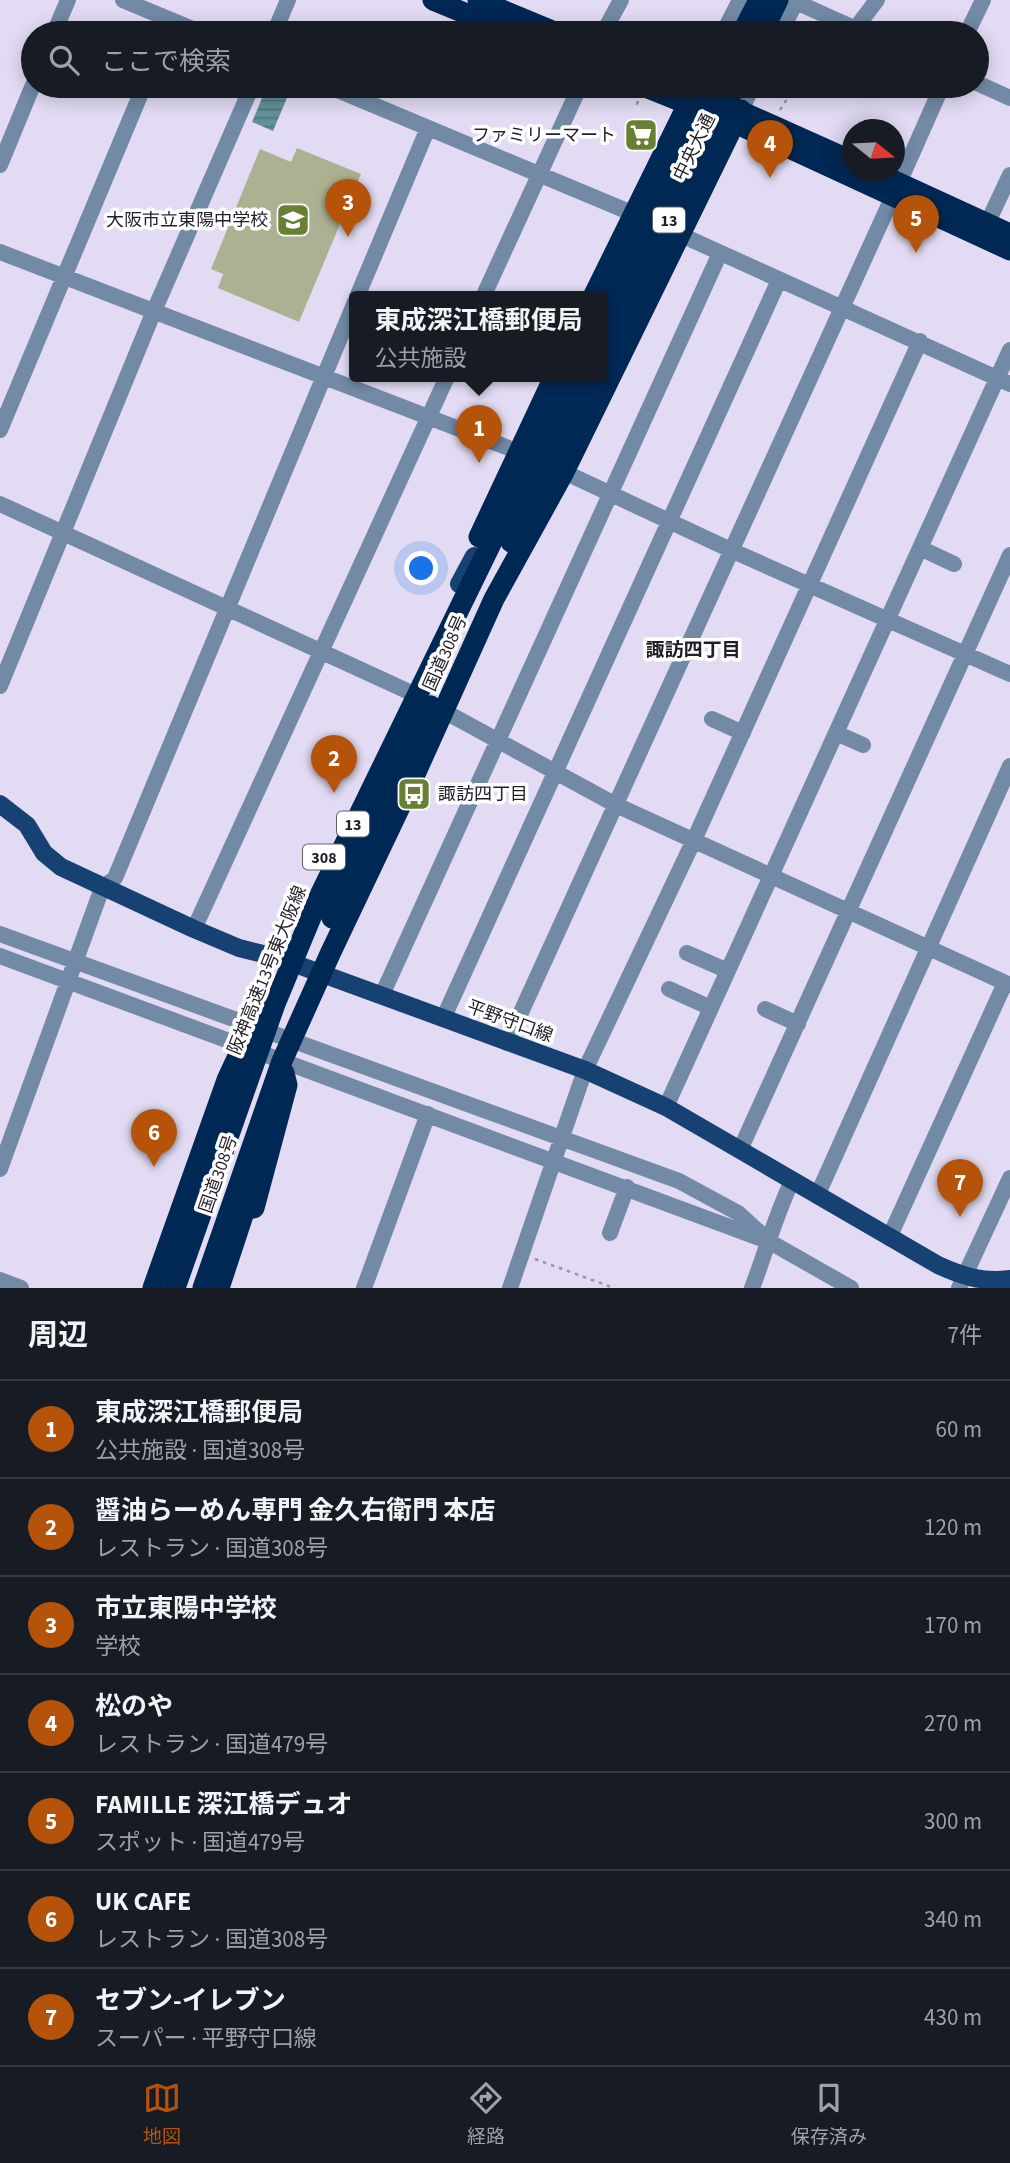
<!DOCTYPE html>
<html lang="ja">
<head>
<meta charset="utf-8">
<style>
  body { margin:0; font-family:"Source Sans 3","Noto Sans JP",sans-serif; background:#20242c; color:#f1f3f6 }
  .compass { position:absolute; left:842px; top:119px; width:63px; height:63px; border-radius:50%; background:#171b24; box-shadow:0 4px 18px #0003; rotate:108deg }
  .you { position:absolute; left:422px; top:569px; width:24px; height:24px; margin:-18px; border:5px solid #fff; border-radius:50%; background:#1a73e8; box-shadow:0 0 0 10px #1a73e833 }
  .badge { display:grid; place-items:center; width:46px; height:46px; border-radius:50%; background:#b45309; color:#fff; font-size:23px; font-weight:700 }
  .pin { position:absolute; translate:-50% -58px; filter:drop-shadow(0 2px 4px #0008) }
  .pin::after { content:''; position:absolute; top:37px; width:24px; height:21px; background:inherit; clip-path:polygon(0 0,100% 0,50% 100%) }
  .popup { position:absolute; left:349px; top:291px; width:259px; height:91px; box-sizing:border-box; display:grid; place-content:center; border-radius:7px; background:#171b24; filter:drop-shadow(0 2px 5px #0005); font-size:23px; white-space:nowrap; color:#9ea1a6 }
  .popup b { font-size:26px; color:#f1f3f6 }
  .popup::after { content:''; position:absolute; left:50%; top:100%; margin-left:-14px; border:14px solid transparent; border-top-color:#171b24 }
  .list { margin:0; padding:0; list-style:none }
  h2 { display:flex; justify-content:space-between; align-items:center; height:91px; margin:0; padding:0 28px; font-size:30px }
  h2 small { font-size:23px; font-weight:400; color:#9ea1a6 }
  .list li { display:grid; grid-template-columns:46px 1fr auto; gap:21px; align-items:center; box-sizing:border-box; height:98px; padding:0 28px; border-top:2px solid #363941 }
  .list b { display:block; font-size:26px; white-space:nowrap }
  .list p { margin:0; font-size:23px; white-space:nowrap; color:#9ea1a6 }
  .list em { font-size:23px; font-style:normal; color:#9ea1a6 }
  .icon { flex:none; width:38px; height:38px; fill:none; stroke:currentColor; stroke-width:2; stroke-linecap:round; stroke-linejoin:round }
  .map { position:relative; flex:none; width:1010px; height:1288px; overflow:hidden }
  .search { position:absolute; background:#171b24; box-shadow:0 4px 18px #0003; left:21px; right:21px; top:21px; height:77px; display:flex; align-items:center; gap:18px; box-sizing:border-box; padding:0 24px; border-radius:38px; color:#9ea1a6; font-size:26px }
  .sheet { height:777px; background:#171b24 }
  nav { display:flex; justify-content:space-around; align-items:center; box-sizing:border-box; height:98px; border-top:2px solid #363941; background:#171b24; font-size:19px; color:#9ea1a6 }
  nav a { display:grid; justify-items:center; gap:4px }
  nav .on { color:#b45309 }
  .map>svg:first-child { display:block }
  .pitch { fill:#acb291 }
  .water { fill:url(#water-rules) }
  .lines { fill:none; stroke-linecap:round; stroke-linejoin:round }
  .path { stroke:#9a94a6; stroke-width:2.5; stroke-dasharray:3.5 5; stroke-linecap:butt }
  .minor { stroke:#728aa6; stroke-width:16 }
  .major { stroke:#164173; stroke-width:18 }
  .highway { stroke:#002854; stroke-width:21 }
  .labels { text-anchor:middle; stroke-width:7; stroke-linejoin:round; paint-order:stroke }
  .shield { fill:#fff; stroke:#646268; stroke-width:2 }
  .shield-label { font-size:16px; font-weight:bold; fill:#211e27 }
  .poi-label { font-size:18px; fill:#211e27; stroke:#fff; text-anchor:end }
  .street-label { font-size:18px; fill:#211e27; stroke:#fff }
  .neighbourhood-label { font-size:19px; font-weight:bold; fill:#211e27; stroke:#fff }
</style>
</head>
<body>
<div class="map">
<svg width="1010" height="1288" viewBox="0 0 1010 1288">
  <defs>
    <pattern id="water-rules" width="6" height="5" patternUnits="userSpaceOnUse" patternTransform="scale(1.75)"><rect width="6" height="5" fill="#619297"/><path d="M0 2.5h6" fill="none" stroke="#50777b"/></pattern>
  </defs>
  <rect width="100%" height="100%" fill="#e2dbf3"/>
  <path class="pitch" d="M297,148L361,174L299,322L218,288L223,274L211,269L260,149L291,162Z"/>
  <path class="water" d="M267,86H292L273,131L252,122Z"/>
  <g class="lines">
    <path class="path" d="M638,101L637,104L642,106
      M780,110L795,86
      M535,1259L614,1288"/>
    <path class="minor" d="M123,0L202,33
      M796,2L865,33
      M855,29L877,0
      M54,33L68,0
      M274,33L288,0
      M603,33L621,0
      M723,33L740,0
      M780,33L797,0
      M967,33L983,0
      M977,83L1010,98
      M328,86L634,214
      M741,110L753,86
      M0,165L33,85
      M899,183L942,86
      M987,224L1010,175
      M679,234L1010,384
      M0,252L519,452
      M357,297L428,128
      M483,297L580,86
      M0,430L144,86
      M564,472L733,551L1010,674
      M0,504L405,690L616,805L1010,985
      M920,548L954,564
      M0,686L154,311L252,86
      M712,719L743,733
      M836,733L863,745
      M194,929L447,377
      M0,934L679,1181L738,1213L768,1240
      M687,953L728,971
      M0,956L770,1242L851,1288
      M669,989L711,1008
      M382,995L720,253
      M765,1009L798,1024
      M443,1019L779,280
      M507,1043L893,196
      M666,1107L1010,350
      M740,1150L1010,555
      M0,1169L102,888L115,878L355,302
      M817,1196L1010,766
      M610,1233L627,1187
      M889,1238L1005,983
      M0,1280L21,1288
      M364,1288L428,1114
      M510,1288L585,1070L694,840L920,341
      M752,1288C766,1252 775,1216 792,1181
      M959,1288L1010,1178"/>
    <path class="major" d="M459,584L474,556
      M0,804L27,825L44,853L61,867L194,929L239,948L279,958L585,1070L666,1107L938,1265C962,1276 983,1283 1010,1279"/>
    <path class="highway" d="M433,0L513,33
      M478,0L557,33
      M742,33L759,0
      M762,33L778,0
      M643,86L735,123L1010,250
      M684,86L852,161
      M875,172L1010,234
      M593,297L688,104
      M603,314L716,86
      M603,354L735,86
      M479,537L554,377
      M511,542L592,377
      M332,918L431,706
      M254,1208L287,1085L284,1073
      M153,1288L227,1080L264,1000
      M175,1288L275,1004L321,893L572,377
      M203,1288L282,1061L330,954L407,792L494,599L564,472L741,110
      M219,1288L251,1191"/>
  </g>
  <defs>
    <symbol id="supermarket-square" viewBox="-11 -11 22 22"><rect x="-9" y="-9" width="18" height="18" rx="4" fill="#678034" stroke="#fff"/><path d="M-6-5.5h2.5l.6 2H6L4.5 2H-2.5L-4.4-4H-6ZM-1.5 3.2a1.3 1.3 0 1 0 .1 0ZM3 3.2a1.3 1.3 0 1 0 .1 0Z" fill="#fff"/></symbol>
    <symbol id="school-square" viewBox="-11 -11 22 22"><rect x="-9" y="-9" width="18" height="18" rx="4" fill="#678034" stroke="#fff"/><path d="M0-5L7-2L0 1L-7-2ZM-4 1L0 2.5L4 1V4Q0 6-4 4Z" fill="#fff"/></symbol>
    <symbol id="bus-square" viewBox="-11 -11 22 22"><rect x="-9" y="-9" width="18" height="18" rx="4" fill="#678034" stroke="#fff"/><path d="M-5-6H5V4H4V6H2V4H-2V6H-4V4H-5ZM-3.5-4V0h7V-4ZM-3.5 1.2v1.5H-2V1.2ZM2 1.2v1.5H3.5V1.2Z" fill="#fff"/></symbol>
  </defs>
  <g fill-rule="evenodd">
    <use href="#supermarket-square" x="622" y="116" width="38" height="38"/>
    <use href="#school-square" x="274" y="201" width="38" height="38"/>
    <use href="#bus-square" x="395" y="775" width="38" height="38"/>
  </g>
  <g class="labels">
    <g class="shield">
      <rect x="653" y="207.5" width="32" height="25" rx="5"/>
      <rect x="337" y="811.5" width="32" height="25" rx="5"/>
      <rect x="303" y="844.5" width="42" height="25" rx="5"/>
    </g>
    <g class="shield-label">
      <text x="669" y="226">13</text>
      <text x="353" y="830">13</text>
      <text x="324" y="863">308</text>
    </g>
    <g class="poi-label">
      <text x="616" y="141">ファミリーマート</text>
      <text x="268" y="226">大阪市立東陽中学校</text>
      <text x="438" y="800" text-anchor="start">諏訪四丁目</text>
    </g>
    <g class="street-label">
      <text transform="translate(694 147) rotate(-64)" y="6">中央大通</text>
      <text transform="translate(445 653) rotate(-66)" y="6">国道308号</text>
      <text transform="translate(267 970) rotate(-68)" y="6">阪神高速13号東大阪線</text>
      <text transform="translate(510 1021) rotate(20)" y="6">平野守口線</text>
      <text transform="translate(218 1174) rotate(-71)" y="6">国道308号</text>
    </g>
    <g class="neighbourhood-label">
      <text x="693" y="656">諏訪四丁目</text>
    </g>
  </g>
</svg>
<svg class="compass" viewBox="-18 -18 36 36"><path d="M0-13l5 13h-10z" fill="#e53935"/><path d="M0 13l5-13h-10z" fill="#9ea1a6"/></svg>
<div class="you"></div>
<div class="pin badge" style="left:479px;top:463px">1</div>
<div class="popup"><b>東成深江橋郵便局</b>公共施設</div>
<div class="pin badge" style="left:334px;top:793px">2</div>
<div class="pin badge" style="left:348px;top:237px">3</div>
<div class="pin badge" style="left:770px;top:178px">4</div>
<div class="pin badge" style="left:916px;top:253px">5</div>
<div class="pin badge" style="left:154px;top:1167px">6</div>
<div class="pin badge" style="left:960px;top:1217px">7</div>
<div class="search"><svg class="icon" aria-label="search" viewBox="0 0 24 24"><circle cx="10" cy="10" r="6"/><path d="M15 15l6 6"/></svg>ここで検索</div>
</div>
<section class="sheet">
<h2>周辺<small>7件</small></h2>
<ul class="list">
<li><span class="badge">1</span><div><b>東成深江橋郵便局</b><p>公共施設 · 国道308号</p></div><em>60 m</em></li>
<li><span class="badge">2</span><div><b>醤油らーめん専門 金久右衛門 本店</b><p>レストラン · 国道308号</p></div><em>120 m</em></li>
<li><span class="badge">3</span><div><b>市立東陽中学校</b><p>学校</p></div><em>170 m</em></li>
<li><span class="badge">4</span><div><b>松のや</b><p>レストラン · 国道479号</p></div><em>270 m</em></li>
<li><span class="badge">5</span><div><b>FAMILLE 深江橋デュオ</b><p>スポット · 国道479号</p></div><em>300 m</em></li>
<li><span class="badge">6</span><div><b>UK CAFE</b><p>レストラン · 国道308号</p></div><em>340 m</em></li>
<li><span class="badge">7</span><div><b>セブン-イレブン</b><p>スーパー · 平野守口線</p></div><em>430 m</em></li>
</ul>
</section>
<nav>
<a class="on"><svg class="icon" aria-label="map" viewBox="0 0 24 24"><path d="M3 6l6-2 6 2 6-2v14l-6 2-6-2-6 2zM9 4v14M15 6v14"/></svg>地図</a>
<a><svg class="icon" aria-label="directions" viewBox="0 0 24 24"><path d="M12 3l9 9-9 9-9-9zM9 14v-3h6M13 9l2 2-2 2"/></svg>経路</a>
<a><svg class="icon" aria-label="saved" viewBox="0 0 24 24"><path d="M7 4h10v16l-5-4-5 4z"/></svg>保存済み</a>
</nav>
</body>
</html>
